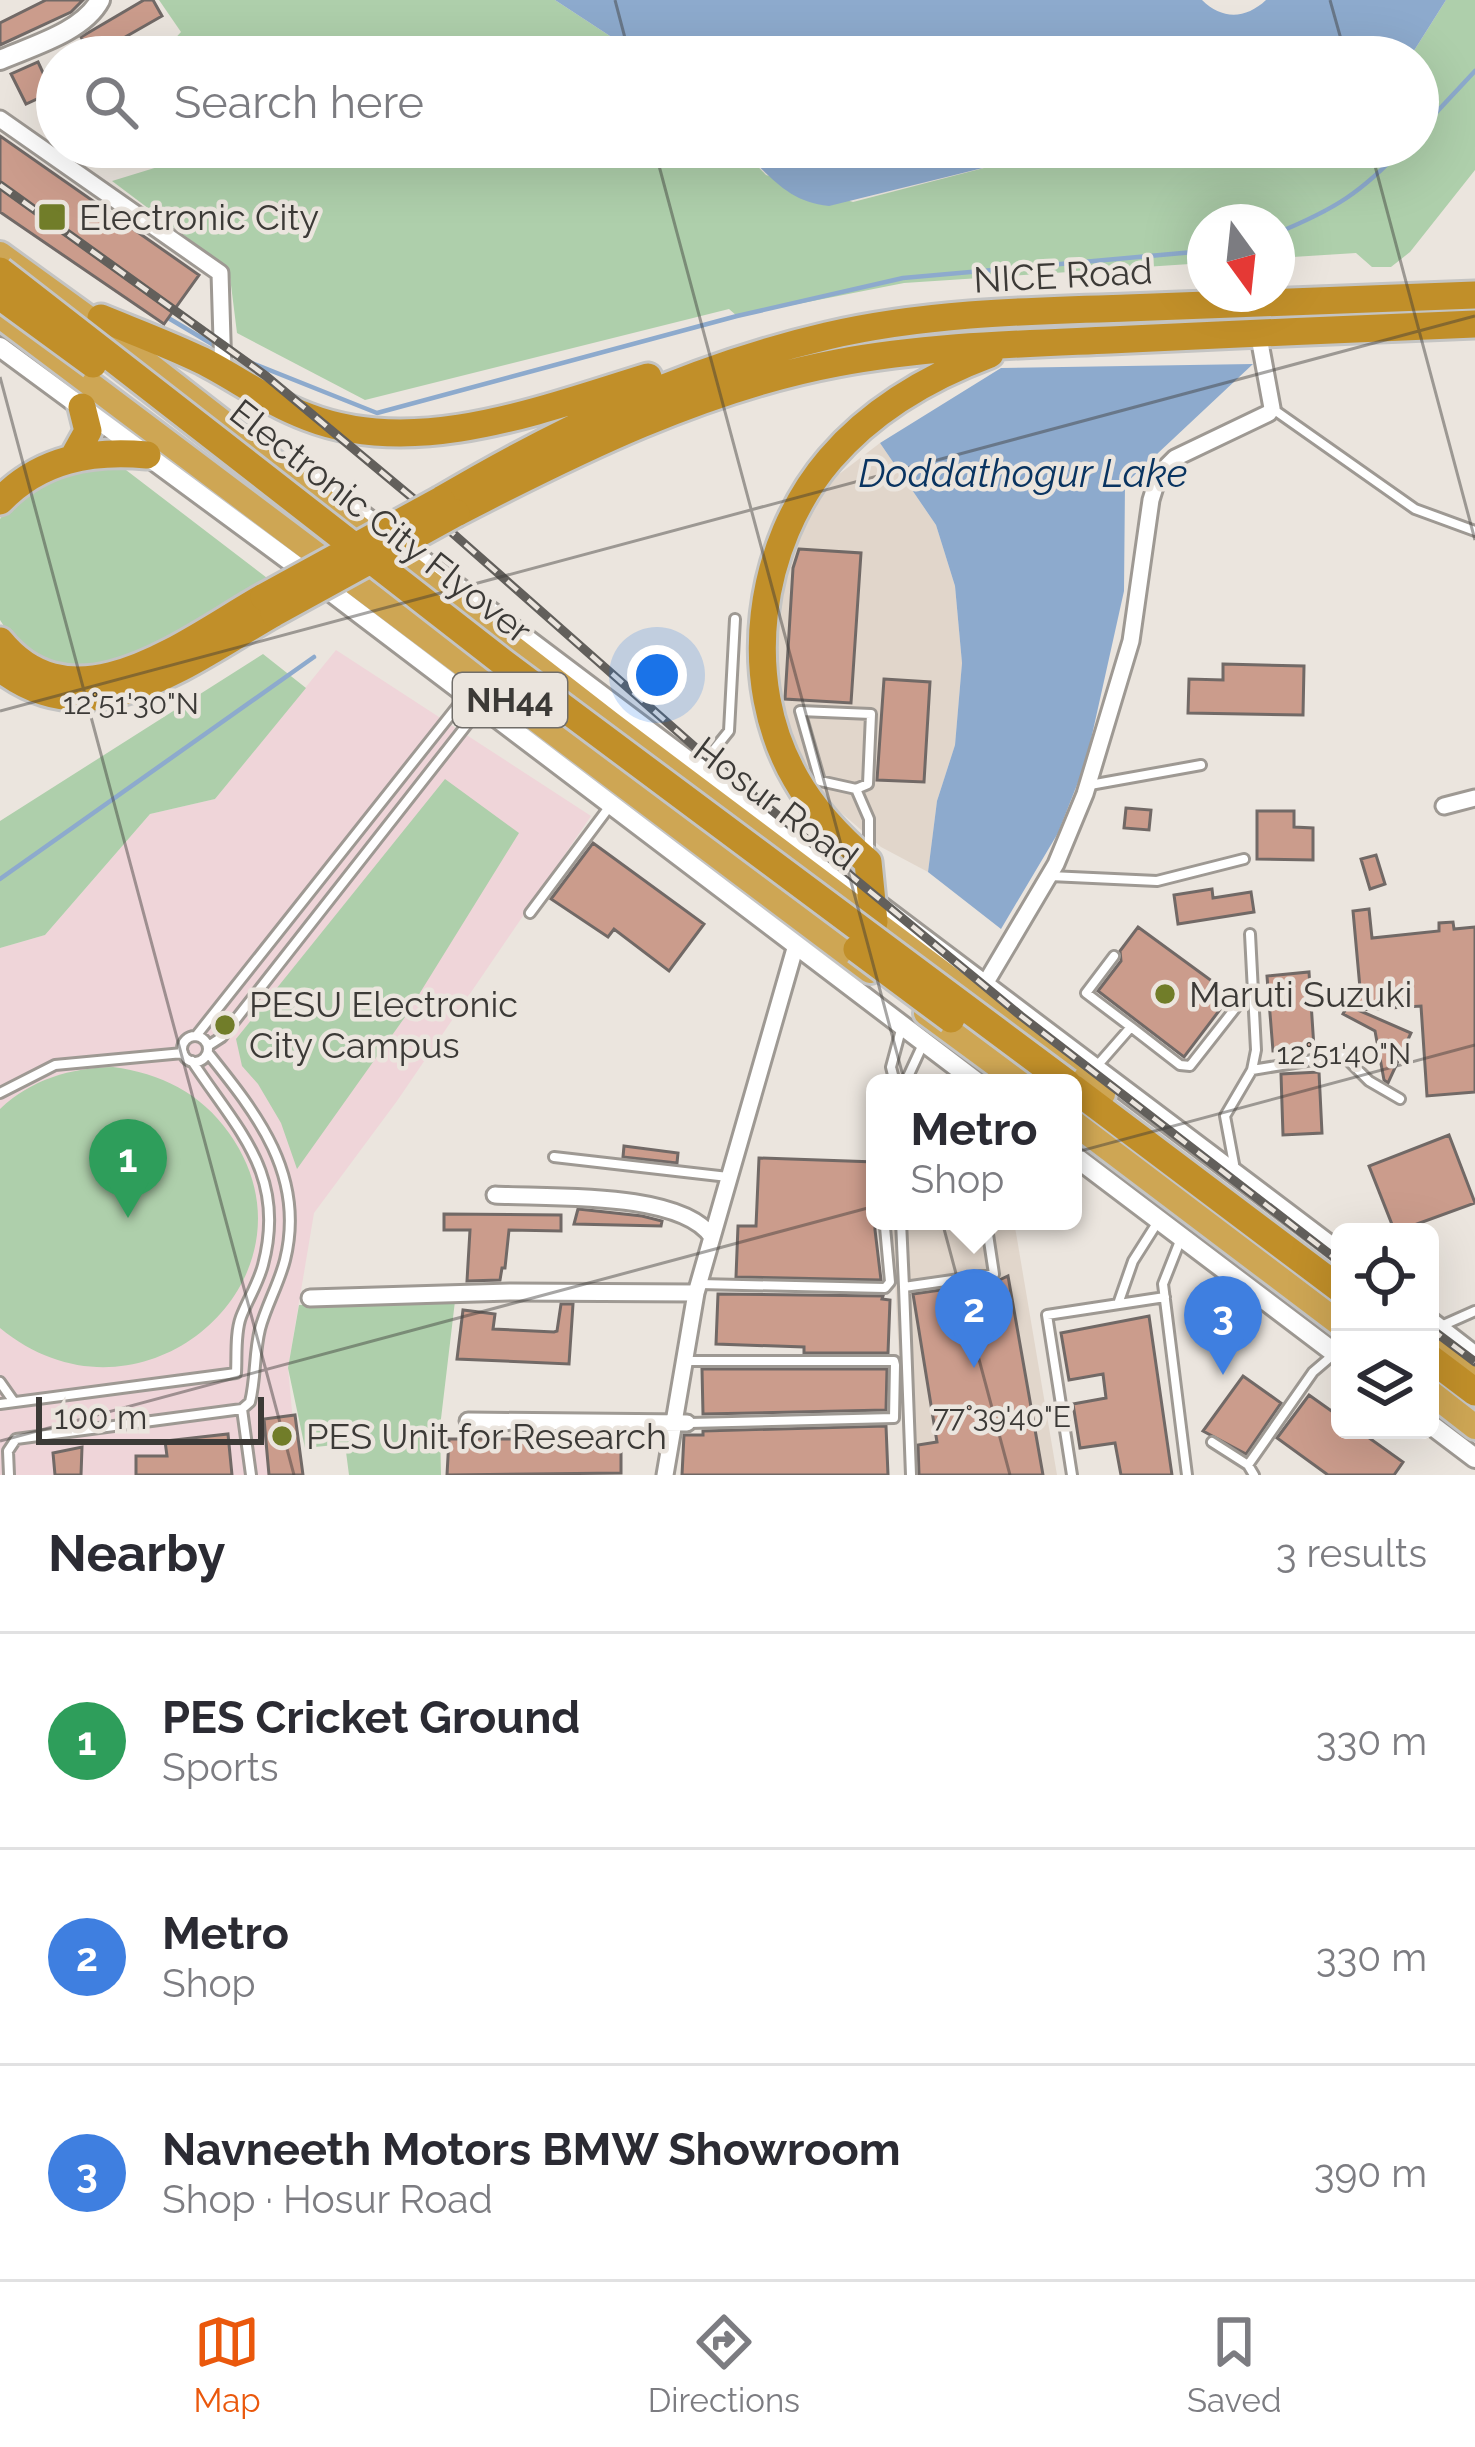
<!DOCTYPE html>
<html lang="en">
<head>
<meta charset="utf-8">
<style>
  body { margin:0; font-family:Raleway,sans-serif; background:#f7f7f7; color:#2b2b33 }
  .controls { position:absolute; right:36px; bottom:36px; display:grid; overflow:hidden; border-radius:18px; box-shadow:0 12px 48px #0002 }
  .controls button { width:108px; height:108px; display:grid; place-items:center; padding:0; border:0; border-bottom:3px solid #e1e1e2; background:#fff; color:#2b2b33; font:60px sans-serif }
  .compass { position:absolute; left:1187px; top:204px; width:108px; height:108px; border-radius:50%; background:#fff; box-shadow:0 12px 48px #0002; rotate:165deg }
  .scale { position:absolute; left:36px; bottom:30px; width:228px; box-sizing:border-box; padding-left:12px; border:6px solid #3c3a37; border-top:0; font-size:33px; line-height:42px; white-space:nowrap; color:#3c3a37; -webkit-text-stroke:9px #ebe5de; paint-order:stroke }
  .you { position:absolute; left:657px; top:675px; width:42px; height:42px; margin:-30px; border:9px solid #fff; border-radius:50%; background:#1a73e8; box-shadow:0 0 0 18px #1a73e833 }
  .badge { display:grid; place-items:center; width:78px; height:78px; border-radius:50%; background:#ea580c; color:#fff; font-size:39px; font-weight:700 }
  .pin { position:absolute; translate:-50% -99px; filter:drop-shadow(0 3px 6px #0008) }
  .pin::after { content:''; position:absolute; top:63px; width:42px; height:36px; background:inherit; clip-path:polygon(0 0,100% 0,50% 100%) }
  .popup { position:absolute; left:866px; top:1074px; width:216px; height:156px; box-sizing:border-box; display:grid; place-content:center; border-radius:18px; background:#fff; filter:drop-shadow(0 3px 9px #0005); font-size:39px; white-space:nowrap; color:#7c7c81 }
  .popup b { font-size:45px; color:#2b2b33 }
  .popup::after { content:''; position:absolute; left:50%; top:100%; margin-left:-24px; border:24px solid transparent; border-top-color:#fff }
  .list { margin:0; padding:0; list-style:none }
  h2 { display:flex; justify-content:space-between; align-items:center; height:156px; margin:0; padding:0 48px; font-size:51px }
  h2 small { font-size:39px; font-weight:400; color:#7c7c81 }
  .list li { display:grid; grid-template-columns:78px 1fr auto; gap:36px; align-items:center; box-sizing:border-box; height:216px; padding:0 48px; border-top:3px solid #e1e1e2 }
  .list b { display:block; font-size:45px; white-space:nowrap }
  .list p { margin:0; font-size:39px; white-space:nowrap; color:#7c7c81 }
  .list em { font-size:39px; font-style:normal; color:#7c7c81 }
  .icon { flex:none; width:66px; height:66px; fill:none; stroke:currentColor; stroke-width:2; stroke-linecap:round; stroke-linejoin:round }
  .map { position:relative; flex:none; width:1475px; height:1475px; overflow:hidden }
  .search { position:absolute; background:#fff; box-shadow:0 12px 48px #0002; left:36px; right:36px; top:36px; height:132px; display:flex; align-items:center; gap:30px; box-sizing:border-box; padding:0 42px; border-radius:66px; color:#7c7c81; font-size:45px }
  .sheet { height:804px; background:#fff }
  nav { display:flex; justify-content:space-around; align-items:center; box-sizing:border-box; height:168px; border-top:3px solid #e1e1e2; background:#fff; font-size:33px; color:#7c7c81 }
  nav a { display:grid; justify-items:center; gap:6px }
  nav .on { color:#ea580c }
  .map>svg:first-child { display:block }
  .built { fill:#e1d6cb }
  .education { fill:#efd5d9 }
  .green { fill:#aecfab }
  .water { fill:#8daacd }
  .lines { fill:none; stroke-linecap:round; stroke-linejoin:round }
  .stream { stroke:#8daacd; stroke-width:4.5 }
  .building { fill:#cb9c8c; stroke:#716966; stroke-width:3 }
  .service-casing { stroke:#9e9993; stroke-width:14 }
  .minor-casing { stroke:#9e9993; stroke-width:21 }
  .tertiary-casing { stroke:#9e9993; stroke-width:24 }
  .trunk-casing { stroke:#c4c4c3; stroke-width:30 }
  .motorway-casing { stroke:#c4c4c3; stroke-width:33 }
  .service { stroke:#fff; stroke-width:8 }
  .minor { stroke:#fff; stroke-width:15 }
  .tertiary { stroke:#fff; stroke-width:18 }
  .trunk { stroke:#cea654; stroke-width:24 }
  .motorway { stroke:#c18f29; stroke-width:27 }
  .rail-casing { stroke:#625f5b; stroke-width:9 }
  .rail { stroke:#ebe5de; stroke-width:4.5; stroke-dasharray:14; stroke-linecap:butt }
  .motorway-bridge-casing { stroke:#c4c4c3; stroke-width:33; stroke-linecap:butt }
  .motorway-bridge { stroke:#c18f29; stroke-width:27 }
  .ticks { fill:none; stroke:#3c3a37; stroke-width:3; stroke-opacity:0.45 }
  .poi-dot { fill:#717d29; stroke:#ebe5de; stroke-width:4.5 }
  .labels { text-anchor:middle; stroke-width:9; stroke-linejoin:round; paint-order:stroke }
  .shield { fill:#ebe5de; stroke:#706d69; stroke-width:3 }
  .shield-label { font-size:33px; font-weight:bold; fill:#3c3a37 }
  .poi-label { font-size:36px; fill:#3c3a37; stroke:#ebe5de; text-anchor:start }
  .street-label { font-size:36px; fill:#3c3a37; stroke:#ebe5de }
  .water-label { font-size:39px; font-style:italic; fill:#093461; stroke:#ebe5de }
  .ticks-label { font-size:30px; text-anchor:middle; fill:#3c3a37; stroke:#ebe5de; stroke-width:9; stroke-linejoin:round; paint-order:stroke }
</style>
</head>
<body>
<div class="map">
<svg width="1475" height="1475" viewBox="0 0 1475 1475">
  <rect width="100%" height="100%" fill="#ebe5de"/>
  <path class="built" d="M880,443L936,525L955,586L962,663L955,745L937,801L928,872L881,847L817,792L778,712L772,608L805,517L838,475Z
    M892,1221H1014L1057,1475H905Z"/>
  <path class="education" d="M336,650L591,816L397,1101L314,1213L288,1368L298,1475H0V948L45,935L150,814L215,799Z"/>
  <path class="green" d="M159,0H555L642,57H185L168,46L181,32Z
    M1446,0H1475V170L1410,252L1391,267H1372L1356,253L1277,258V222H1205V263L904,283L737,316L729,309L365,400L237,333L229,269L112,181L223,147H739L766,175L853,202L1007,162L1060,153L1418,147V57H1410Z
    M111,466L126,470L271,581C224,607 172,643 123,663C78,681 24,660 0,620V519C25,481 70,471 111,466Z
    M263,654L306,688L215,799L150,814L45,935L0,948V821Z
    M445,779L519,833L405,1017L297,1169L281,1123L258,1084L242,1066L236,1039Z
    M113,1067C160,1073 201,1093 229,1133C331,1276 142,1445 0,1328V1109C32,1079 70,1068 113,1067Z
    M455,1301L440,1427L441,1475H349L345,1444L305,1448L288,1368L299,1305Z"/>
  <path class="water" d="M555,0H1202C1222,20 1246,19 1266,0H1446L1410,57H642Z
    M739,147H1251L1060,153L1007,162L829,206C786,202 769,174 739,147Z
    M1253,364L1125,484L1124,591L1086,762L1058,833L1001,929L928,872L937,801L955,745L962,663L955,586L936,525L880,443L1001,368Z"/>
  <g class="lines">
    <path class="stream" d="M1418,132L1475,71
      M1277,233C1335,209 1361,193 1404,147
      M165,316L217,347
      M227,353L377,413L737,316L903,278L1205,251
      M0,879L314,657"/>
  </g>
  <path class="building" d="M46,0H83L71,12L0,45V23Z
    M144,0H153L162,16L92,56L81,37Z
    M38,62L52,92L26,104L11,74Z
    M0,136L199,275L164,324L0,212Z
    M799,549L861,553L851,703L785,699L793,568Z
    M1223,664L1304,666L1303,715L1188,713L1189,679L1223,680Z
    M884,679L930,682L924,782L877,780Z
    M1126,808L1151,810L1149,830L1124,828Z
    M1257,811H1294V827L1313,828V860L1257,859Z
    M593,843L704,924L669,971L614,929L608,937L551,899Z
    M1376,855L1385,884L1370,889L1361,859Z
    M1212,889L1213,898L1251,892L1254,912L1178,924L1174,895Z
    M1369,909L1372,938L1439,931V923L1453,922L1454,929L1475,927V1092L1427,1096L1421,1006L1358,1010L1411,1033L1388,1083L1384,1080L1375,1031L1343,1014L1348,1005L1353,1007L1352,989L1360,988L1353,911Z
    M1138,927L1231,995L1184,1057L1098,991L1121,961L1120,951Z
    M1309,972L1314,1048L1273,1051L1267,976Z
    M1319,1072L1322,1133L1283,1135L1281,1074Z
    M1449,1135L1475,1203L1395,1232L1369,1166Z
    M624,1146L678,1153L677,1163L623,1157Z
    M759,1158L875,1162V1230L881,1280L736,1277L738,1226H756Z
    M578,1209L642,1216L662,1221L661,1226L574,1224Z
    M444,1214L561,1215V1231L509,1230L505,1268H502L500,1280L467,1281L470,1230H444Z
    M1008,1276L1043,1475H919L918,1445L937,1442L913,1294L995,1282Z
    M718,1294L883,1296L882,1299L890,1300L888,1353H804V1347L716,1344Z
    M561,1304H573L569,1364L457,1359L463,1310L495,1314L493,1329L554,1332L557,1331Z
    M1149,1316L1172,1475H1121L1115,1443L1080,1448L1073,1404L1106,1398L1103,1374L1069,1380L1061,1333Z
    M702,1369H887L886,1410L703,1414Z
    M1243,1376L1281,1403L1246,1454L1203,1431Z
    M1309,1395L1340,1417V1430H1358L1403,1462L1394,1475H1328L1277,1438Z
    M295,1415L303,1475H269L264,1419Z
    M886,1426L888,1475H682L684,1435H703V1431Z
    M228,1434L232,1475H136V1456H167L165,1441Z
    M449,1439H621V1473L447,1475Z
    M82,1447L81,1475H55L53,1453Z"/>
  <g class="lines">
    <defs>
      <path id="service" d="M1273,409L1415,509L1475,531
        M700,767L729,731L735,619
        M1090,785L1201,765
        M856,789L820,781L800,711L871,714L868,784L856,789L869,819V854
        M1050,876L1157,881L1244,859
        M530,913L610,806
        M1131,1027L1180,1065L1190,1066L1241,1001
        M196,1036L479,679
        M182 1049a13 13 0 1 1 26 0a13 13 0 1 1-26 0Z
        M208,1046L222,1037L494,690
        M1096,1067L1131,1027L1086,993L1114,956
        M1252,1070L1343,1055L1369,1081L1400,1099
        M895,1083L891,1067L902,1026
        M905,1083L924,1042
        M0,1093L55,1065L183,1053
        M554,1157L728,1177
        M1232,1169L1234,1164L1225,1116L1252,1070L1256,1050L1250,934
        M901,1221L904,1287L994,1274L986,1221
        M1180,1241L1163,1284L1187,1475
        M699,1284L885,1288L890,1282L885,1227
        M904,1287L911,1475
        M1118,1304L1133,1261L1159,1220
        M1439,1327L1475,1311
        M685,1361H894L895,1365L894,1418L689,1423
        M0,1382L14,1402
        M0,1404L236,1373C237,1356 235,1333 241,1317C248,1299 258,1284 263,1265C287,1174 238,1131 192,1061
        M242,1409L251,1475
        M1212,1442L1248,1465
        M9,1475L8,1451L16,1439L242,1409L250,1402C256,1378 254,1353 260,1329C266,1306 279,1284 285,1260C306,1175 257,1114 208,1053
        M1072,1475L1047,1315L1165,1297
        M1254,1475L1248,1465L1313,1372L1334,1354"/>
      <path id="minor" d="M0,119L220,273L223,373
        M1444,806L1475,798
        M985,984L1056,864L1085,794L1131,641L1151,500L1159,474L1175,458L1269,413L1272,408L1258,332
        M495,1195C549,1198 681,1191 712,1237
        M310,1298L510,1292L696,1293
        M468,1421L687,1423
        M665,1475L696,1293L796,945"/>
      <path id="tertiary" d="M0,60C32,46 83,32 100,0
        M0,347L309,575L978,1083
        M319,482L1340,1253
        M1073,1155L1340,1357
        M1430,1321L1475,1356
        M1430,1424L1475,1458"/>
      <path id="trunk" d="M0,254L98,325L610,723L1103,1094
        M0,316L870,971
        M926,1013L1021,1083
        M1073,1122L1340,1324
        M1430,1341L1475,1375
        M1430,1392L1475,1427"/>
      <path id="motorway" d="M101,318C135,332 170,345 203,361C238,379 270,403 308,417C416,459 543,409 648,377
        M73,458L88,431L82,407
        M441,500C563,428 689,368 827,336C926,313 1027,311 1127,308C1243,303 1359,299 1475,295
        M0,501C40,459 91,450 147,455
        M456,513C576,451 703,388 837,363C927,346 1019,344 1110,340C1232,334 1353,329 1475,324
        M0,641C75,733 189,639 264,597
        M0,668C92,741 190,661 274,613
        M874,922L868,862C840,838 814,811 796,779C739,681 757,544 830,459C872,410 931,376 990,354
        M1073,1088L1340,1289
        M1430,1358L1475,1392"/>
    </defs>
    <use href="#service" class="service-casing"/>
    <use href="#minor" class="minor-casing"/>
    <use href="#tertiary" class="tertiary-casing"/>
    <use href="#trunk" class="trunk-casing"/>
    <use href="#motorway" class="motorway-casing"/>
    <use href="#service" class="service"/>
    <use href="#minor" class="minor"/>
    <use href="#tertiary" class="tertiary"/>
    <use href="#trunk" class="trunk"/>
    <use href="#motorway" class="motorway"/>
    <defs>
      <path id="rail" d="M0,185L266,376L415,500L695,747L1021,1016L1340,1262
        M1430,1328L1475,1362"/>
    </defs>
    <use href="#rail" class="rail-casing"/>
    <use href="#rail" class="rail"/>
    <defs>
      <path id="motorway-bridge" d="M0,271L505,664L1067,1083
        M0,296L93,364
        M264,597L441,500
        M274,613L456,513
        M857,949L951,1019"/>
    </defs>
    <use href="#motorway-bridge" class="motorway-bridge-casing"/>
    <use href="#motorway-bridge" class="motorway-bridge"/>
  </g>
  <path class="ticks" d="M615,0L630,57M1330,0L1346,57M654,147L1010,1475M1370,147L1475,540M0,377L294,1475M0,711L1475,316M0,1441L1475,1045"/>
  <g class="poi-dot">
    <rect x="37" y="202" width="30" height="30" rx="6"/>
    <circle cx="1165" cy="994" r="12"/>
    <circle cx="225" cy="1025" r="12"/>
    <circle cx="282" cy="1436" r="12"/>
  </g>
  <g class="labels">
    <rect class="shield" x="453" y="673" width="114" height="54" rx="9"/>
    <g class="shield-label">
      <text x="510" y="712">NH44</text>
    </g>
    <g class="poi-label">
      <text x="79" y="230">Electronic City</text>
      <text x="1189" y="1007">Maruti Suzuki</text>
      <text x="249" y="1017">PESU Electronic<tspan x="249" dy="41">City Campus</tspan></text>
      <text x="306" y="1449">PES Unit for Research</text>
    </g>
    <g class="street-label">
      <text transform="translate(1063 275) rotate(-3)" y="13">NICE Road</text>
      <text transform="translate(381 521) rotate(38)" y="13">Electronic City Flyover</text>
      <text transform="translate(776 803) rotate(37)" y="13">Hosur Road</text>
    </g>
    <g class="water-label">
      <text x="1023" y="487">Doddathogur Lake</text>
    </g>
  </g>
  <g class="ticks-label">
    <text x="131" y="714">12°51'30"N</text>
    <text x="1344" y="1064">12°51'40"N</text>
    <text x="1002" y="1427">77°39'40"E</text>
  </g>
</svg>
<div class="controls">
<button><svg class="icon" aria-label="locate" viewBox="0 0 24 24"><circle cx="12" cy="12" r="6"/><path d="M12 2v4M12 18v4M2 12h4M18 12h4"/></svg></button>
<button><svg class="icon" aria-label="layers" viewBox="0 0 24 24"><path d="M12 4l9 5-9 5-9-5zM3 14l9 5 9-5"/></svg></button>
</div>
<svg class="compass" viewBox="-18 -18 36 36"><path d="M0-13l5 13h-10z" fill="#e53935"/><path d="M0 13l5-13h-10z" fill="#7c7c81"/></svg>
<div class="scale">100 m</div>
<div class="you"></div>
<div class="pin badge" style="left:128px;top:1218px;background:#2e9e5b">1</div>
<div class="pin badge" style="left:974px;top:1368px;background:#3f7fe0">2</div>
<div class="popup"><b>Metro</b>Shop</div>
<div class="pin badge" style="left:1223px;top:1375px;background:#3f7fe0">3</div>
<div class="search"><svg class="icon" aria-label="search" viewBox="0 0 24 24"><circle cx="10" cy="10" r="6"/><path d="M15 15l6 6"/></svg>Search here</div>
</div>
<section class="sheet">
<h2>Nearby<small>3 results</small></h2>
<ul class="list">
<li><span class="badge" style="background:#2e9e5b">1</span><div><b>PES Cricket Ground</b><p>Sports</p></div><em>330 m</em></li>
<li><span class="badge" style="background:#3f7fe0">2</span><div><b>Metro</b><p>Shop</p></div><em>330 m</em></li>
<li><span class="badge" style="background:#3f7fe0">3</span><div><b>Navneeth Motors BMW Showroom</b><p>Shop · Hosur Road</p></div><em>390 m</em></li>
</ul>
</section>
<nav>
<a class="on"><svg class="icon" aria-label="map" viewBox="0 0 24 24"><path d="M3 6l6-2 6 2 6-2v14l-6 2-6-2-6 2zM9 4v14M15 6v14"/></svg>Map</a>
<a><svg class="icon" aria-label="directions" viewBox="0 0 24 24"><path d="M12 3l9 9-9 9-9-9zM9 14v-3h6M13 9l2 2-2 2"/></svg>Directions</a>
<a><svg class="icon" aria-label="saved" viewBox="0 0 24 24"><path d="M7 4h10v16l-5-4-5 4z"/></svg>Saved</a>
</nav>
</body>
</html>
